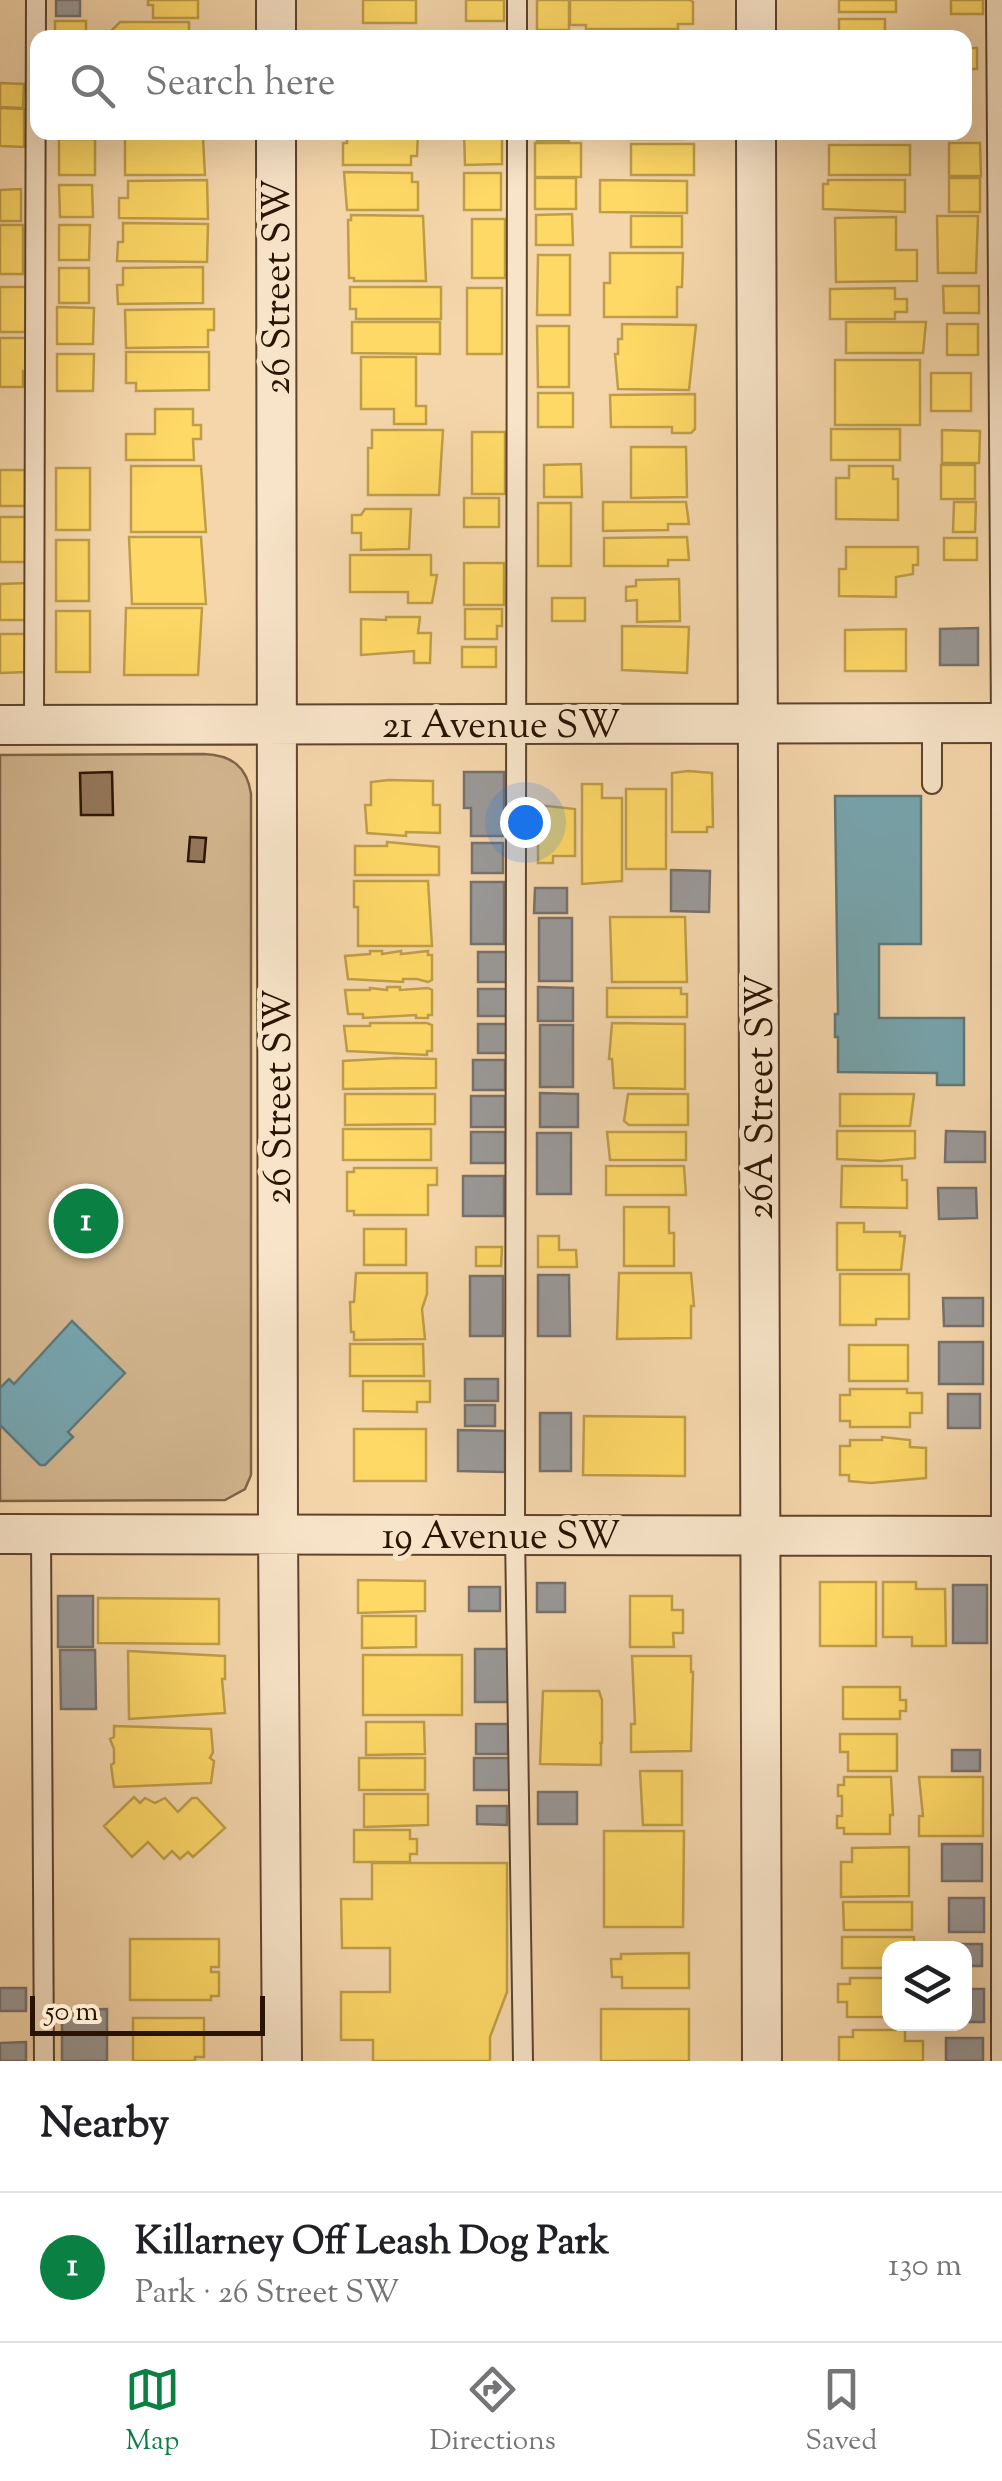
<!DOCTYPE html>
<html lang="en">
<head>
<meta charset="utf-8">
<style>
  body { margin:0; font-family:"Sorts Mill Goudy",serif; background:#f6f6f6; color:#202124 }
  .controls { position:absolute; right:30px; bottom:30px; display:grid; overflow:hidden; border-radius:20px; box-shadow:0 10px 40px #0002 }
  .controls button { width:90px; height:90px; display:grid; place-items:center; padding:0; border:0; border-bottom:2px solid #e0e0e0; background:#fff; color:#202124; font:50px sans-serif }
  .scale { position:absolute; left:30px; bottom:25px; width:235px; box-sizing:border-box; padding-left:10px; border:5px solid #2a1303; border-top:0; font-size:28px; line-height:35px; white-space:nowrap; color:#2a1303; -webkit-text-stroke:8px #f8e4c8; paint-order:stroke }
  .you { position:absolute; left:525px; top:822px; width:35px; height:35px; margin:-25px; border:8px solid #fff; border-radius:50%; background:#1a73e8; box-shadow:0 0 0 15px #1a73e833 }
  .badge { display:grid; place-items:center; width:65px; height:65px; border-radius:50%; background:#0b8043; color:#fff; font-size:32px; font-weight:700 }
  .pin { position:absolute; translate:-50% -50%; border:5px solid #fff; box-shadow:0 2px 10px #0006 }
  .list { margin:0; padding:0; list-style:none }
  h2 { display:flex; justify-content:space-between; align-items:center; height:130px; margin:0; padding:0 40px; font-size:42px }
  h2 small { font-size:32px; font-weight:400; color:#757577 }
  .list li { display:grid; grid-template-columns:65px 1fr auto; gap:30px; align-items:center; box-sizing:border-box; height:150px; padding:0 40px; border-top:2px solid #e0e0e0 }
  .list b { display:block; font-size:38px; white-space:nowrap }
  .list p { margin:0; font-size:32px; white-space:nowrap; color:#757577 }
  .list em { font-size:32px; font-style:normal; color:#757577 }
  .icon { flex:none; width:55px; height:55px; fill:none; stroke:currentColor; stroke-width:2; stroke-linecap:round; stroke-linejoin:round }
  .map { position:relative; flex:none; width:1002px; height:2061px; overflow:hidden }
  .search { position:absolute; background:#fff; box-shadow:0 10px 40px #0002; left:30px; right:30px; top:30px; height:110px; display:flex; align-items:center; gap:25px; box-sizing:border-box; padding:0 35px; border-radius:20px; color:#757577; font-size:38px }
  .sheet { height:280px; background:#fff }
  nav { display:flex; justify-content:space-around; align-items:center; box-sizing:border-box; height:140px; border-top:2px solid #e0e0e0; background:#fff; font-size:28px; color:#757577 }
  nav a { display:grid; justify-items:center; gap:5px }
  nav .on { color:#0b8043 }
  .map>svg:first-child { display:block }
  .green { fill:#d2b58e; stroke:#7e6448; stroke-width:2.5 }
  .homes { fill:#ffd966; stroke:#bf9e48; stroke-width:2.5 }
  .public { fill:#76a5af; stroke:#5f797b; stroke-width:2.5 }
  .industry { fill:#999; stroke:#78716c; stroke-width:2.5 }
  .building { fill:#94785a; stroke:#2a1303; stroke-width:2.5 }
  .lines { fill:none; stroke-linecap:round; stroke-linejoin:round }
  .lane-casing { stroke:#5d442d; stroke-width:22 }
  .street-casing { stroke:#5d442d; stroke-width:42 }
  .lane { stroke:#f8e4c8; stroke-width:18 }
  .street { stroke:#f8e4c8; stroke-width:38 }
  .labels { text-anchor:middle; stroke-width:10; stroke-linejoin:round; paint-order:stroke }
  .street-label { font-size:38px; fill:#2a1303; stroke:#f8e4c8 }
</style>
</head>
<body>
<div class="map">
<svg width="1002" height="2061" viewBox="0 0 1002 2061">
  <rect width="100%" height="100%" fill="#f5d6ab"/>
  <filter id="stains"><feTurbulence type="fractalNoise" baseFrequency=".002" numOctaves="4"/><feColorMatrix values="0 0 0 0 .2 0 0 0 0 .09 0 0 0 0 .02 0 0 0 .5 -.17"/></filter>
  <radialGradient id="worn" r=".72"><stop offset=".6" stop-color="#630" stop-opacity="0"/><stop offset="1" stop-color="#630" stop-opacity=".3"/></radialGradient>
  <path class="green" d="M204,754C231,755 247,766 251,794V1475L245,1489L225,1500L0,1501V755Z"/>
  <path class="homes" d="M148,0H198V18H153V5H148Z
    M363,0H416V23H363Z
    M466,0H504V21H466Z
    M537,0H569V30H537Z
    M690,0L693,2V24H678V29H586V25H570V1L572,0Z
    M839,0H896V12H839Z
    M951,0H983V14H951Z
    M839,19H885V33H876V38H833L839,37Z
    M55,21H86V38H55Z
    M120,22H189V38H120L112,30Z
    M964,48H977V69H964Z
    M0,83L24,84L23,108L0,107Z
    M0,108L24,109V147L0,146Z
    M347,132H418L417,156H411V165H343V143H347Z
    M464,132H502V164L465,165Z
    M537,132H569V141H537Z
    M631,132H684V139H631Z
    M840,132H892V138L840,139Z
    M125,138H203L205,175H125Z
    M59,139H95V175H59Z
    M535,143H581V177H535Z
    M949,143H980L981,176H949Z
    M631,144H694V175H631Z
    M829,145H910V175H829Z
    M344,172L412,173V182H418V210H347Z
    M464,173H501V210H464Z
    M535,178H576V209H535Z
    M949,178H980V212H949Z
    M207,180L208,219L119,218V198H128V181Z
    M600,180L687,181V213L600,212Z
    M828,180H905V212L823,209V184H828Z
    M59,185H92L93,217H60Z
    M21,189V221H0V190Z
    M572,214L573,245H536V215Z
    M351,215L423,216L426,281H354V278H349L348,220H351Z
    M631,216H682V247H631Z
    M937,216H978L976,273H938Z
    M896,217V250H917V281L836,282L835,218Z
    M472,219H505V278H472Z
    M123,223L208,224L207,262L117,261L118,242H123Z
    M0,225H23V274H0Z
    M59,225H90L89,260H59Z
    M610,253H683L682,287H677V317H604V283H610Z
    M538,255H570V315H537Z
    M203,267V303L118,304L117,285H123V268Z
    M59,268H89V303H59Z
    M943,286H979V313H944Z
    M0,287H26L25,332H0Z
    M350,287H441V319H356V309H350Z
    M467,288H502V354H467Z
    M895,288V299H907V312H895V319H830V289Z
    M57,307L94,308L93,344H57Z
    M214,309V330H208V347L126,348L125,310Z
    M352,322H440V354L352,353Z
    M846,322H926L923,353H846Z
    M622,324L696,325L689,390L618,389L615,354H618V339H622Z
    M947,324H978V355H947Z
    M537,326H569V387H538Z
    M0,338H26V371H23V387H0Z
    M126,352H209V390L136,391V383H126Z
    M57,354H94L93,391H57Z
    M361,357H416V406H426V424H394V409H361Z
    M835,360H920V425H835Z
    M931,373H971V411H931Z
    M538,393H573V427H538Z
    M695,394V429L691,433H672V427H611L610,395Z
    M155,409H193V425H201V439H193L194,460H126V434H155Z
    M831,429H900V460H831Z
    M372,430H443L439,495H368V448H372Z
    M942,430L980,431L979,463H942Z
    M472,432H505V494H472Z
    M631,447H686L687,497L631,498Z
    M581,464L582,497H544V465Z
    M941,465H975V499H941Z
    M131,466H201L206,532H131Z
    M849,466H893V479H898V520L836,519V478H849Z
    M56,468H90V530H56Z
    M0,470H25V506H0Z
    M464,498H499V527H464Z
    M603,502H686L689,524H668V530L603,531Z
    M954,502H976L975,532H953Z
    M538,503H571V566H538Z
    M365,509H411L409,549L361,550V533H352V515H361Z
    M0,517H26V562H0Z
    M129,537H201L206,604H132Z
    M687,537L689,560H668V566H604V538Z
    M944,538H977V560H944Z
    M56,540H89V601H56Z
    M846,547H918V565H913V574L896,577V597L839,596V569H846Z
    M350,555H431V575H437L432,603H408V592H350Z
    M464,563H504V605H464Z
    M679,579L680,621L637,622V600L626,601V587L636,586V580Z
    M26,583V620H0V584Z
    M552,598H585V621H552Z
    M126,608H202L198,675H124Z
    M465,609H502V626H497V639H465Z
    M56,611H90V672H56Z
    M386,617H420L418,633H431L430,663H414V651L361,655V619L386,620Z
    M622,626L689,627L687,673L622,670Z
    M906,629V671H845V630Z
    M0,634H26L27,672L0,673Z
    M462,647H496V667H462Z
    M688,771L712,773L713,827H707V832H672V773Z
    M389,780L433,781V805H440V833L406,832V836L367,833L365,805H371V782Z
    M582,784H602V798H622V881L582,884Z
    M626,789H666V869H626Z
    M538,805L575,809V856H553V863H538Z
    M387,842L439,847V875H355V846H387Z
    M354,881H428L432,946H358V907H354Z
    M610,917H685L687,982H612Z
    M370,951H382V954L401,951V954L428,951V955H432V980L428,982L417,979H403V982L348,979L345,956L370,954Z
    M387,987H400V990L428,988L432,990V1015H428V1018H416V1015L363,1018V1014H348L345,990H370V988L387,990Z
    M607,988H681V994H687V1017H607Z
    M370,1023H427L432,1025V1051H427V1055L347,1051L344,1026H370Z
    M612,1023L685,1024V1089L614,1088L612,1059H609Z
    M395,1058L436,1059V1088L343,1089V1061Z
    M345,1094H435V1124L345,1125Z
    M628,1094H688V1125H629L624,1121Z
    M840,1094H914L910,1126H840Z
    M343,1129H431V1160H343Z
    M837,1131H915V1158L881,1161L837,1159Z
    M607,1132H686V1160H610Z
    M606,1166H684L686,1195H606Z
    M842,1166H902V1180H907V1208L841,1207Z
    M354,1168H437V1185H428V1215H354V1211H347V1172H354Z
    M624,1207H669V1233H674V1266H624Z
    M837,1223H864V1232H900V1236H905L901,1270H837Z
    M364,1229H406V1265H364Z
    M538,1236H559V1250H576L577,1267H538Z
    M476,1247H502L501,1266H476Z
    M356,1273H427V1294L422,1309L425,1339L354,1340V1332H351L350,1302H354Z
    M619,1273H691L694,1306H691V1338L617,1339Z
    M840,1274H909V1319H876V1325H840Z
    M350,1344H423L424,1376H350Z
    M849,1345H908V1381H849Z
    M363,1381H430V1402H417V1412L363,1411Z
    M850,1389H907V1393H922V1413H910V1427H850V1421H840V1395H850Z
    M584,1416L685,1417V1476L583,1475Z
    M354,1429H426V1481H354Z
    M882,1437L910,1440V1447L926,1448V1478L871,1483L849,1481V1475H840V1446H850V1440H882Z
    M358,1580L425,1581V1611L358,1613Z
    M820,1582H876V1646H820Z
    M883,1582H916V1589H945L946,1646H912V1637H883Z
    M630,1596H672V1610H683V1633H673L674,1647H630Z
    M98,1598L219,1599V1644L98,1643Z
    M362,1616H416V1647L362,1648Z
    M128,1651L225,1656V1679H222L225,1713L129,1719Z
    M363,1655H462V1715H363Z
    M632,1656H691V1672H693L691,1751L631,1752V1724H635Z
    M843,1687H900V1700H906V1711H900V1719H843Z
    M543,1691H599L602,1700V1743H599H601V1765L540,1764Z
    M366,1722H424L425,1754L366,1755Z
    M114,1726L211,1729L213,1752L210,1758L214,1761L211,1783L114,1787L111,1765L114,1763V1749L110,1739L114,1737Z
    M840,1734H897V1771H848V1752H840Z
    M359,1758H425V1790H359Z
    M640,1771H682V1825H643Z
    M844,1777H891L893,1815H890V1834H844V1828H837V1816H842V1796H838V1785H844Z
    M919,1777H983V1836H919V1816H923Z
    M364,1794H428V1825L364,1827Z
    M134,1797L140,1803L145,1798L155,1803L165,1798L178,1812L192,1798H197L225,1828L193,1857L188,1852L180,1859L172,1851L164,1859L148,1842L132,1857L104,1826Z
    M354,1830H410V1839H417V1854H410V1862H354Z
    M604,1831H684L683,1927H604Z
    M909,1847V1896L841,1897V1862H852V1848Z
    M372,1863H507V1992L490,2037V2061H373V2040H341V1992H390V1948H342L341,1899H372Z
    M843,1902H912V1930H844Z
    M842,1937H914V1948H890V1968H842Z
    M130,1939H219V1967H211V1972H219V1996H211V2000H130Z
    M689,1953V1988H622V1977H612L611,1959H621V1954Z
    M850,1978H890V2017H847V2002H838V1984H850Z
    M601,2009H689V2061H601Z
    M133,2018H204V2057H195V2061H133Z
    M853,2030H905V2041H923V2061H839V2037H853Z"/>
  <path class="public" d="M835,796H921V944H879V1018H964V1085H937V1073L838,1072V1037H835V1014H838Z
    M72,1321L125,1373L68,1432L73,1437L45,1465H40L0,1425V1388L9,1379L14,1384Z"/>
  <path class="industry" d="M56,0H80V16H56Z
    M978,628V665H940V629Z
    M464,772H504V836H471V808H464Z
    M472,843H503V873H472Z
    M671,870L710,871L709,912L671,911Z
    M471,882H504V944H471Z
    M535,888H567V913H534Z
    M539,918H572V981H539Z
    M478,952H508V982H478Z
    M538,987L573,988V1021H538Z
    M478,989H508V1016H478Z
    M478,1024H508V1053H478Z
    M540,1025H573V1087H540Z
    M473,1060H505V1090H473Z
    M540,1093L578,1094V1127H540Z
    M471,1096H505V1127H471Z
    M946,1131L985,1132V1162H945Z
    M471,1132H505V1163H471Z
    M537,1133H571V1194H537Z
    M463,1176H504V1216H463Z
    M938,1188H976L977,1218L939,1219Z
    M538,1275H569L570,1336H538Z
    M470,1276H503V1336H470Z
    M943,1298H983V1326H944Z
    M939,1342H983V1384H939Z
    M465,1379H498V1401H465Z
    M948,1394H980V1428H948Z
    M465,1405H495V1426H465Z
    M540,1413H571V1471H540Z
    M458,1430L505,1431V1472L458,1471Z
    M537,1583H565V1612H537Z
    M953,1585H987V1643H953Z
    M469,1587H500V1611H469Z
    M58,1596H93V1647H58Z
    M475,1649H508V1702H475Z
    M60,1650H95L96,1709H61Z
    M476,1724H508V1754H476Z
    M952,1750H980V1771H952Z
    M474,1758H509L510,1790H474Z
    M538,1792H577V1824H538Z
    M477,1806H507V1825L477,1824Z
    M942,1844H982V1881H942Z
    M949,1898H984V1932H949Z
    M949,1944H982V1966H964V1948H949Z
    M0,1988H26V2011H0Z
    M964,1989H984V2022H964Z
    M107,2009V2061H62V2010Z
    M946,2038H983V2061H946Z
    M26,2042V2061H0V2043Z"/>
  <path class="building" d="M112,772L113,815H81L80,773Z
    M190,837L206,838L204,862L188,861Z"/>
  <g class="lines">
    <defs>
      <path id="lane" d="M517,0V38
        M996,0L1001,723V2061
        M517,132L515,1535L523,2061
        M34,724L36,0
        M932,724V784
        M41,1534L44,2061"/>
      <path id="street" d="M756,0V38
        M276,38V0
        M276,132L278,1535L282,2061
        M756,132L762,2061
        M0,725L1002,723
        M0,1534L1002,1536"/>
    </defs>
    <use href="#lane" class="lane-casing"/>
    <use href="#street" class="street-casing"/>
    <use href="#lane" class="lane"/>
    <use href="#street" class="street"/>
  </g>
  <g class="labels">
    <g class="street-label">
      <text transform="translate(276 287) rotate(-90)" y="13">26 Street SW</text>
      <text x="501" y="737">21 Avenue SW</text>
      <text transform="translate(277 1097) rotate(-90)" y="13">26 Street SW</text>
      <text transform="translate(759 1097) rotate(-90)" y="13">26A Street SW</text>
      <text x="501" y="1548">19 Avenue SW</text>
    </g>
  </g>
  <rect width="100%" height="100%" filter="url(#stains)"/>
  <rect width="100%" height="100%" fill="url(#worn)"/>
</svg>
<div class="controls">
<button><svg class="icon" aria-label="layers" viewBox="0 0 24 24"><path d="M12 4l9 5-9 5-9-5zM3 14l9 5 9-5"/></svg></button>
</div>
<div class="scale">50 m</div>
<div class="you"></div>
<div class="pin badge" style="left:86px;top:1221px">1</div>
<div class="search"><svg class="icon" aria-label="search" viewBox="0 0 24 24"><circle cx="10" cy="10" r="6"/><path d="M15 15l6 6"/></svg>Search here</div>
</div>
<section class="sheet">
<h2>Nearby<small></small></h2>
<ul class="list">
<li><span class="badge">1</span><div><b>Killarney Off Leash Dog Park</b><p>Park · 26 Street SW</p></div><em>130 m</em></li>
</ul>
</section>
<nav>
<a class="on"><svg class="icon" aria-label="map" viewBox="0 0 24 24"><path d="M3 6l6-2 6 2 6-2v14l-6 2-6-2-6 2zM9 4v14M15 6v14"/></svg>Map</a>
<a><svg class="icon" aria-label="directions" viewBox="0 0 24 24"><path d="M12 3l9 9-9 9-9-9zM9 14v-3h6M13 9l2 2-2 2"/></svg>Directions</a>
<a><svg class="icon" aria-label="saved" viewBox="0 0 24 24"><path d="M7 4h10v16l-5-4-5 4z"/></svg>Saved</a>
</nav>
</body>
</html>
